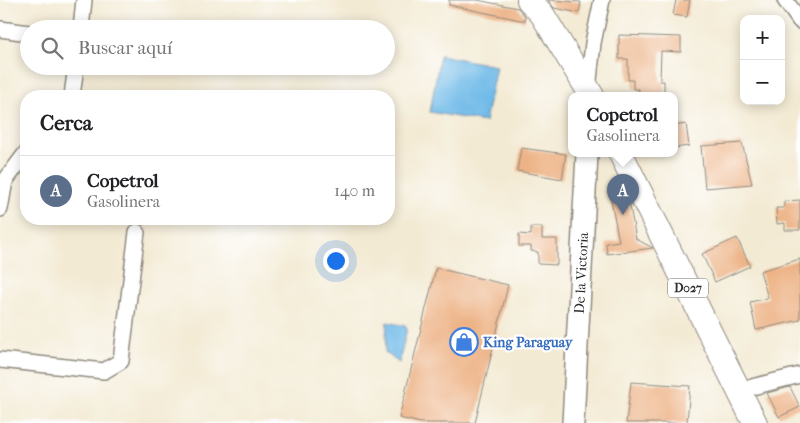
<!DOCTYPE html>
<html lang="es">
<head>
<meta charset="utf-8">
<style>
  body { margin:0; font-family:"IM FELL French Canon",serif; background:#f2f2f2; color:#202124 }
  .controls { position:absolute; right:15px; top:15px; display:grid; overflow:hidden; border-radius:10px; box-shadow:0 2px 12px #0003 }
  .controls button { width:45px; height:45px; display:grid; place-items:center; padding:0; border:0; border-bottom:1px solid #e0e0e0; background:#fff; color:#202124; font:25px sans-serif }
  .you { position:absolute; left:335px; top:260px; width:18px; height:18px; margin:-12px; border:4px solid #fff; border-radius:50%; background:#1a73e8; box-shadow:0 0 0 8px #1a73e833 }
  .badge { display:grid; place-items:center; width:32px; height:32px; border-radius:50%; background:#b5179e; color:#fff; font-size:16px; font-weight:700 }
  .pin { position:absolute; translate:-50% -41px; filter:drop-shadow(0 1px 2px #0008) }
  .pin::after { content:''; position:absolute; top:26px; width:18px; height:15px; background:inherit; clip-path:polygon(0 0,100% 0,50% 100%) }
  .popup { position:absolute; left:568px; top:92px; width:110px; height:65px; box-sizing:border-box; display:grid; place-content:center; border-radius:10px; background:#fff; filter:drop-shadow(0 1px 4px #0005); font-size:16px; white-space:nowrap; color:#757577 }
  .popup b { font-size:19px; color:#202124 }
  .popup::after { content:''; position:absolute; left:50%; top:100%; margin-left:-10px; border:10px solid transparent; border-top-color:#fff }
  .list { margin:0; padding:0; list-style:none }
  h2 { display:flex; justify-content:space-between; align-items:center; height:65px; margin:0; padding:0 20px; font-size:21px }
  h2 small { font-size:16px; font-weight:400; color:#757577 }
  .list li { display:grid; grid-template-columns:32px 1fr auto; gap:15px; align-items:center; box-sizing:border-box; height:70px; padding:0 20px; border-top:1px solid #e0e0e0 }
  .list b { display:block; font-size:19px; white-space:nowrap }
  .list p { margin:0; font-size:16px; white-space:nowrap; color:#757577 }
  .list em { font-size:16px; font-style:normal; color:#757577 }
  .icon { flex:none; width:28px; height:28px; fill:none; stroke:currentColor; stroke-width:2; stroke-linecap:round; stroke-linejoin:round }
  .map { position:relative; flex:none; width:800px; height:423px; overflow:hidden }
  .search { position:absolute; background:#fff; box-shadow:0 2px 12px #0003; left:20px; top:20px; width:375px; height:55px; display:flex; align-items:center; gap:12px; box-sizing:border-box; padding:0 18px; border-radius:28px; color:#757577; font-size:19px }
  .panel { position:absolute; background:#fff; box-shadow:0 2px 12px #0003; left:20px; top:90px; width:375px; height:135px; border-radius:20px }
  .map>svg:first-child { display:block }
  .water { fill:#6fbae8; stroke:#4d728a }
  .building { fill:#edb285 }
  .lines { fill:none; stroke-linecap:round; stroke-linejoin:round }
  .minor-casing { stroke:#8f8a7f; stroke-width:18 }
  .secondary-casing { stroke:#8f8a7f; stroke-width:24 }
  .primary-casing { stroke:#8f8a7f; stroke-width:26 }
  .minor { stroke:#fff; stroke-width:15 }
  .secondary { stroke:#fff; stroke-width:21 }
  .primary { stroke:#fff; stroke-width:24 }
  .labels { text-anchor:middle; stroke-width:4.5; stroke-linejoin:round; paint-order:stroke }
  .shield { fill:#fff; stroke:#6b6b6b; stroke-width:1 }
  .shield-label { font-size:12px; font-weight:bold; fill:#2b2b2b }
  .street-label { font-size:14px; fill:#2b2b2b; stroke:#fff }
  .shop-label { font-size:14px; font-weight:bold; fill:#366cbe; stroke:#fff; text-anchor:start }
</style>
</head>
<body>
<div class="map">
<svg width="800" height="423" viewBox="0 0 800 423">
  <rect width="100%" height="100%" fill="#fff"/>
  <filter id="ink" filterUnits="userSpaceOnUse"><feTurbulence type="fractalNoise" baseFrequency=".02" numOctaves="2"/><feDisplacementMap in="SourceGraphic" scale="10" xChannelSelector="R" yChannelSelector="G"/><feConvolveMatrix kernelMatrix="1 2 1 2 8 2 1 2 1" color-interpolation-filters="sRGB"/></filter>
  <filter id="wash" filterUnits="userSpaceOnUse"><feTurbulence type="fractalNoise" baseFrequency=".0096" numOctaves="4" result="noise"/><feDisplacementMap in="SourceGraphic" scale="20" xChannelSelector="R" yChannelSelector="G"/><feGaussianBlur stdDeviation="1.12" result="paint"/><feColorMatrix in="noise" values="0 0 0 0 0 0 0 0 0 0 0 0 0 0 0 0 0 1.4 0 .05"/><feComposite in="paint" operator="in"/></filter>
  <g filter="url(#wash)">
    <rect width="100%" height="100%" fill="#f3ead3"/>
    <path class="water" d="M440,55L496,66L485,122L430,112Z
      M387,322L405,326L407,328L399,363L385,352Z"/>
    <g id="blocks">
      <path class="building" d="M449,0H477L518,8L525,16V21L449,5Z
        M548,0L581,2L579,13L554,8Z
        M676,0H690L687,17L673,15Z
        M619,35L681,37V52L661,51L660,81H664V96H638L639,89H633V80H628V59H619Z
        M686,124L689,146L674,148V126Z
        M742,143L752,184L705,188L701,146Z
        M521,148L566,154L562,179L517,171Z
        M623,188L629,201L636,239L653,248L607,254L606,243L619,241L609,191Z
        M800,200V230H785V223L777,224L776,208H784V201Z
        M531,227H542V239H557V265L538,264V252L531,251V246H519V234L531,235Z
        M737,238L750,266L715,282L702,254Z
        M800,259V320L756,330L750,302L768,298L760,271Z
        M436,268L508,285L475,423H421L399,418Z
        M631,382L690,386L687,423H626Z
        M790,387L800,407L779,417L767,393Z"/>
    </g>
  </g>
  <g filter="url(#ink)">
    <use href="#blocks" fill-opacity="0" stroke="#8f8a7f" stroke-width="1"/>
    <g class="lines">
      <defs>
        <path id="minor" d="M785,0L800,21
          M0,29L29,33
          M81,29L84,0
          M588,89L593,43L602,0
          M72,96L76,66
          M0,209L5,181L26,153
          M0,360L104,371L121,361L137,232
          M740,390L800,375"/>
        <path id="secondary" d="M573,423L587,154"/>
        <path id="primary" d="M529,0L542,14L592,96
          M621,154L755,423"/>
      </defs>
      <use href="#minor" class="minor-casing"/>
      <use href="#secondary" class="secondary-casing"/>
      <use href="#primary" class="primary-casing"/>
      <use href="#minor" class="minor"/>
      <use href="#secondary" class="secondary"/>
      <use href="#primary" class="primary"/>
    </g>
  </g>
  <defs>
    <symbol id="shop-ring" viewBox="-11 -11 22 22"><circle r="9.5" fill="#fff" stroke="#3f7fe0" stroke-width="1.5"/><path d="M-5-2.5h2.3a2.7 3.5 0 0 1 5.4 0H5L5.5 6h-11ZM-1.5-2.5h3a1.5 2.3 0 0 0-3 0Z" fill="#3f7fe0"/></symbol>
  </defs>
  <g fill-rule="evenodd">
    <use href="#shop-ring" x="448" y="326" width="32" height="32"/>
  </g>
  <g class="labels">
    <rect class="shield" x="668" y="278.5" width="40" height="19" rx="4"/>
    <g class="shield-label">
      <text x="688" y="292">D027</text>
    </g>
    <g class="street-label">
      <text transform="translate(581 273) rotate(-87)" y="5">De la Victoria</text>
    </g>
    <g class="shop-label">
      <text x="483" y="347">King Paraguay</text>
    </g>
  </g>
</svg>
<div class="controls">
<button>+</button>
<button>−</button>
</div>
<div class="you"></div>
<div class="pin badge" style="left:623px;top:215px;background:#5c6f8a">A</div>
<div class="popup"><b>Copetrol</b>Gasolinera</div>
<div class="search"><svg class="icon" aria-label="search" viewBox="0 0 24 24"><circle cx="10" cy="10" r="6"/><path d="M15 15l6 6"/></svg>Buscar aquí</div>
<section class="panel">
<h2>Cerca<small></small></h2>
<ul class="list">
<li><span class="badge" style="background:#5c6f8a">A</span><div><b>Copetrol</b><p>Gasolinera</p></div><em>140 m</em></li>
</ul>
</section>
</div>
</body>
</html>
